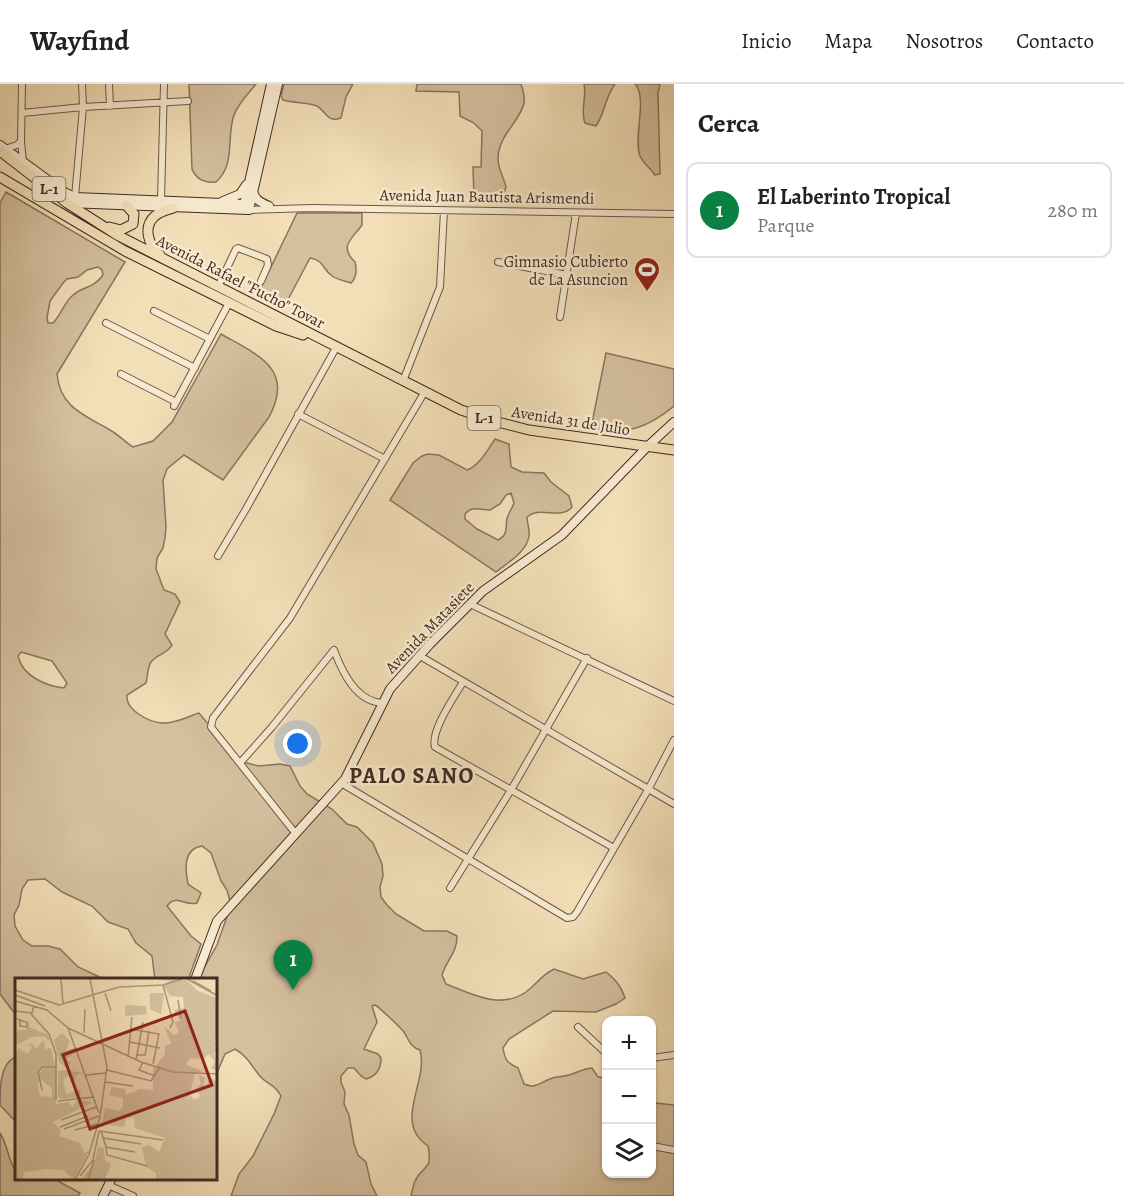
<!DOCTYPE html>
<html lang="es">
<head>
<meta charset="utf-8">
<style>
  body { margin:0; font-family:Alegreya,serif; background:#f6f6f6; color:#222 }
  .controls { position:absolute; right:18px; bottom:18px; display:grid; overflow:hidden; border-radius:12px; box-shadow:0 2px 4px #0004 }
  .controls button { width:54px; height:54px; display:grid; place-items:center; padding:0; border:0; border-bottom:2px solid #e0e0e0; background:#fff; color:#222; font:30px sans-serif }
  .you { position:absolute; left:298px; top:660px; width:21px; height:21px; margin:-15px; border:4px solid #fff; border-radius:50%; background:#1a73e8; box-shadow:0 0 0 9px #1a73e833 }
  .badge { display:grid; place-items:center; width:39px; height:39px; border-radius:50%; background:#0b8043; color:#fff; font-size:20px; font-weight:700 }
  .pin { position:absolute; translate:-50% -50px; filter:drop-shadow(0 2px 3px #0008) }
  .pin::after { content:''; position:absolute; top:32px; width:21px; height:18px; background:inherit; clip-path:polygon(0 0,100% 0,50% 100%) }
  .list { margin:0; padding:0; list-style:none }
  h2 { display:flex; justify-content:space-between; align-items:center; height:78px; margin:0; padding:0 24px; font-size:26px }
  h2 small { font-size:20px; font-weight:400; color:#767676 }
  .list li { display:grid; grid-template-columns:39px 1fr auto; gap:18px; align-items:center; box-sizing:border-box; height:96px; margin:0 12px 12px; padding:0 12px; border:2px solid #e0e0e0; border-radius:12px }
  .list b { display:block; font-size:22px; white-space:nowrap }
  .list p { margin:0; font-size:20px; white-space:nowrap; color:#767676 }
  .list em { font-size:20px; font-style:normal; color:#767676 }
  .icon { flex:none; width:33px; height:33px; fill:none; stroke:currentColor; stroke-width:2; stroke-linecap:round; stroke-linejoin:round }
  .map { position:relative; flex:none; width:674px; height:1112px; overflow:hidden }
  header { display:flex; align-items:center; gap:36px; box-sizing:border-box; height:84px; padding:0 30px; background:#fff; border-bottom:2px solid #e0e0e0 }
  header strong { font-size:28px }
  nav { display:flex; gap:33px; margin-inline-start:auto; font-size:21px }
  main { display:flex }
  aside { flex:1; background:#fff }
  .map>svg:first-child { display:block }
  .green { fill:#d4bf9e; stroke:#8a7460; stroke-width:1.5; fill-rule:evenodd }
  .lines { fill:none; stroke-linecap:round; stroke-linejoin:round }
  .street-casing { stroke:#6d5747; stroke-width:8 }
  .secondary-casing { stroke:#412a22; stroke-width:10 }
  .primary-casing { stroke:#412a22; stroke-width:11 }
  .street { stroke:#f7ead0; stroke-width:6 }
  .secondary { stroke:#f7ead0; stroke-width:8 }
  .primary { stroke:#f2deb7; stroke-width:9 }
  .labels { text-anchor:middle; stroke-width:5; stroke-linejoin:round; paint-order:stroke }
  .shield { fill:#f7ead0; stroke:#786456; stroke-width:1.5 }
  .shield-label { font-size:15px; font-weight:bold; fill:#412a22 }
  .street-label { font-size:16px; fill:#412a22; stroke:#f7ead0 }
  .poi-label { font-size:16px; fill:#412a22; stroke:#f7ead0; text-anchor:end }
  .district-label { font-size:22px; font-weight:bold; letter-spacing:1.5px; fill:#412a22; stroke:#f7ead0 }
  .inset-road { fill:none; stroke:#ab967b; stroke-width:1.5 }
  .view { fill:#8f2418; fill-opacity:0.15; stroke:#8f2418; stroke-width:3 }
  .inset-edge { fill:none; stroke:#412a22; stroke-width:3 }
</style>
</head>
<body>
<header>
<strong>Wayfind</strong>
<nav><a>Inicio</a><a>Mapa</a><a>Nosotros</a><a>Contacto</a></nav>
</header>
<main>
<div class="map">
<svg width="674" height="1112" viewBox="0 0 674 1112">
  <rect width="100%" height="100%" fill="#f2deb7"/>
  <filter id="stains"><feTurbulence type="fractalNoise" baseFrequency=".00333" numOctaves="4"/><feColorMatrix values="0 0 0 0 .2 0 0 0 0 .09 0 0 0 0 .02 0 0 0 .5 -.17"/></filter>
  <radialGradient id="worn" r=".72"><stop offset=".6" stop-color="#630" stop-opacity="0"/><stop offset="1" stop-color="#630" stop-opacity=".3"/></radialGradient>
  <path class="green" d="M189,0H256C248,10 239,18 234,31C226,54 236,80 216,98C205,99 196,95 192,85Z
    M284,0H353L346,13L341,34C327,39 327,28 317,22C307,18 293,19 283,16L281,12Z
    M417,0H521C523,6 525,13 524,19C520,38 498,51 498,75C498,85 504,94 506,103C503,120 487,114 474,113L473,83H481L482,47L474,39L460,32L459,8L416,7Z
    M584,0H615C605,13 605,29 596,42L585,39C580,27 587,13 584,0Z
    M635,0H660L658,9L660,90L655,91C650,84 643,79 640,72C633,52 648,14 635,0Z
    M6,108L125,178L57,290C60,324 85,331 110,346C119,351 125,358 133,363L153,357L172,338L221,250C258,271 295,285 269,333L223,396L184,371L167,385L163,396L166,443L165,454L163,464L157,474L156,485L164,506L175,510L180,518L165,550L172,561C167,570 157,570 151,578C147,584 148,592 146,599L127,611C125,626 149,638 162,639C174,640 187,633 199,629L239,677L259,682L280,680L290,682L300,702L307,710L332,725L347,740L357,743L373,759L382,780L383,792L380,803L381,813L387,821L396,830L424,847H447L457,852C457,869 447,875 442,891L446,900C472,910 500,926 526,908C537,900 539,893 554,885L583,895L606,888C616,896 621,902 625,914L616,920L596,928L553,927L509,955L503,964C505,976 507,979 518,984L524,1000C536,1005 539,999 550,995C556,992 563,993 569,991C577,989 582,985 592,984L598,993L606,994V1090H652V1023L655,1019L674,1021V1112H411C412,1107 413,1102 415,1097C423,1080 433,1088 428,1062C392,1038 429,998 420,966C410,963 409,956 404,948C401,944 379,923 375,921L372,922L377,938L364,965L378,970L381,974C381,985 377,992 366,995L361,992L354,984H348L341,992V998L345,1008L344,1020L349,1031L354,1060L358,1071L366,1078L371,1100L377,1112H231L239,1090L253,1072L274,1030L281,1012C274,999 267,1001 259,991C251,981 247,972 235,965L225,970L216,991V896H197L217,861L231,821L227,806L221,797L211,769L202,762C183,765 185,785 188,800L201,809L197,819C186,823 176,809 167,822L191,852L201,860L188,896H155L152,872L136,859L128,845L108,838L92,822L62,808L45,795L28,796L22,805L19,821L14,831L15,842L23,856L32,862H48L60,865L78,883L106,896H16V931L0,910V119ZM98,183L102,186L103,191C92,206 84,201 72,212C64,219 61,231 53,239H48L47,234L50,217L63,199L67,195L78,193L87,186ZM21,568L52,577L67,599L64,604C46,602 22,592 18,572Z
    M297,129H362V141C353,154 338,162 355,178C357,186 357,193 351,199C345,197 338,196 332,192C323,186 324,176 310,174L283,225L258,210Z
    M606,269L674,285V322C646,345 626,351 591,344Z
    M495,355L509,360L511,383L522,388L544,389L551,398L569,412L572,423C560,437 540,421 527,433C527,439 530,446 529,452C527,468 507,479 496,488L390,416L413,379L422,372L428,370L439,371L467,386C480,381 488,365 495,355ZM511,409L514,419C512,424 509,429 507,434C505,444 509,450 498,456L477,445L465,435V430C473,421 479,426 490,426L500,420L506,411Z
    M14,974L16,976V1038L0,1021C0,1006 0,980 14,974Z
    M0,1049C8,1061 9,1080 16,1087V1096H56L80,1109L78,1112H0Z"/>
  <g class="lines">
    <defs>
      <path id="street" d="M22,0L21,57L23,78
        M109,0L110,22
        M22,29L83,23L188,17
        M5,65L17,61L21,57
        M75,113L83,23L82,0
        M161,116L164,0
        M249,126L312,124L674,130
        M498,178L567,191
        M218,203L236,165L238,164L267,175L268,181L261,197
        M154,227L210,255
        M560,233L576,129
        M106,239L195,284
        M121,290L176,318
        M403,297L440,203L444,127
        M174,322L229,219
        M298,330L385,375
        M218,472L246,425L337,262
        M470,520L674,617
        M420,572L674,720
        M463,598C455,612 430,647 435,663L614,764
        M240,679L272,643L334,566C342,588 356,618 383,619
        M341,699L567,834L573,833L577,828L649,704L674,656
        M296,750L211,643L213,634L290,534L424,309
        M450,804L511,706L587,574
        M578,943L606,969
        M652,974L674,971
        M652,1062L674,1066
        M108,1101L133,1112"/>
      <path id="secondary" d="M0,61L66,109L75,113L247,120
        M253,107C255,116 260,118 269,122
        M223,117L240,110L246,101
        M67,119L249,126L278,0
        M243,125L271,0
        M195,896L217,837L345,695L390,605L430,560L483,507L562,451L647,363L674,338
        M103,1112L111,1096"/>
      <path id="primary" d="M0,67L67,119L117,151L461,326L494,337L529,346L674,366
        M0,93L125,167L276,242L303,251
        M109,143L121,146L133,140L134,130L126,121
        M160,171C149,162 142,143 155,132C159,128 167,126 173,124"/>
    </defs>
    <use href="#street" class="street-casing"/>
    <use href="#secondary" class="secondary-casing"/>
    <use href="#primary" class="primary-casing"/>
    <use href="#street" class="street"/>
    <use href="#secondary" class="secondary"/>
    <use href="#primary" class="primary"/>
  </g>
  <defs>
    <symbol id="stadium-pin" viewBox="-11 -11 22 30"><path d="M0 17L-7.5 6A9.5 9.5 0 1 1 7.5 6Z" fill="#8f2418" stroke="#f7ead0"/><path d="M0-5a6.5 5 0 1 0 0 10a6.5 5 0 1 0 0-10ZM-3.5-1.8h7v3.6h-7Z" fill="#fff"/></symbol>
  </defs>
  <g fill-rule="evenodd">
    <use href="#stadium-pin" x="632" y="171" width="30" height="40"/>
  </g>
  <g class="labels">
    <g class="shield">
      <rect x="32.5" y="93" width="33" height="24" rx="4.5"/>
      <rect x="467.5" y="322" width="33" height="24" rx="4.5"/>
    </g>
    <g class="shield-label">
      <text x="49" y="110">L-1</text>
      <text x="484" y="339">L-1</text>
    </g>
    <g class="street-label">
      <text transform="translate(487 112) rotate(1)" y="6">Avenida Juan Bautista Arismendi</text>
      <text transform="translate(241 197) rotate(27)" y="6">Avenida Rafael "Fucho" Tovar</text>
      <text transform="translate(571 336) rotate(9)" y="6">Avenida 31 de Julio</text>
      <text transform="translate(429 543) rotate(-46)" y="6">Avenida Matasiete</text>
    </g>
    <g class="poi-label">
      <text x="628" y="183">Gimnasio Cubierto<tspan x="628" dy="18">de La Asuncion</tspan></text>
    </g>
    <g class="district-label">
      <text x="412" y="699">PALO SANO</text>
    </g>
  </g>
  <g transform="translate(15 894)">
    <rect width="202" height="202" fill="#f2deb7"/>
    <path d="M143,1L171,2L183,13L202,20V61L199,63L202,65L199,70L202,68L199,76L202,93L196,90L200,84L194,76L188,81L175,80L171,87L188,93L180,95L173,123L176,117L179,122L185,118L181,111L186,106L184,97L190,100L187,112L193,106V98L202,104V202H141V195L131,189L127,169L134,167L144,174L150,160L120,150L119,140L111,141L109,149L87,146L90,130L105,133L108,128V120L94,117L97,109L110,111L111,117L125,111L138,112V92L150,76V67L156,66L149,48L159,57L164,54L160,45L166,42L159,32L169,30L168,19L155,18L149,8L155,3ZM135,15H149L146,36L135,31ZM110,27L131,28L132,36L110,38ZM15,41L14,49L33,57L35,64L29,58L16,59L0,68L2,52H11ZM47,55L55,63L48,79L59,76L50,81L56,85L50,89L44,83L39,62ZM29,62L30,71L36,70L40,89H27L20,100L28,90H41V126L53,124L58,129L61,123L78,124L38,144L46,152L44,158L65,165L69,175L74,173L59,202L48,192L32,191L9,194L7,202H0V78L3,70L13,76L17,67L9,69L17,65L21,71ZM26,102L37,110V119L25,118L23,106ZM49,92L69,95L61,97L59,105L54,98L48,101L51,116L65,112L66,119L46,121L43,118V93ZM83,169L89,170L90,182L96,186L94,192L89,202L67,201L80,183Z" fill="#d4bf9e" fill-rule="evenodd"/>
    <path class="inset-road" d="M46,1L48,26M172,1L203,18M178,3L196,13M148,7L158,44L155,50M0,12L44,27L104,9L148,7L167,1M90,15L96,33M0,17L30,28M163,22L166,41M0,23L32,32L53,50L84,135M0,33L17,35L19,28M16,36L34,56L41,76V122M2,41L11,44H12V49L5,48V42M53,50L126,84L158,94L203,96M116,51L144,56L138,86M69,55L70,31M115,64L145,70M122,77H130L134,53M113,79L117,39M49,81L46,76L62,70M121,82L128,44M128,84L124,92L140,98M92,92L136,103L145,89M71,97L91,95M90,104L118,108M27,112L23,94L27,89H41M43,123L79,119M46,142L81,129M45,149L73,138M49,151L84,138M60,152L82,146M84,153L148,162M86,153L91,169L120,174M88,160L126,166M91,169L92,177L132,188M65,198L78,182L84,153M60,202L74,176L85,139L92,89L75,1M73,202L79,182"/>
    <path class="view" d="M170,33L197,107L75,151L48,77Z"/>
    <rect width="202" height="202" class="inset-edge"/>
  </g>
  <rect width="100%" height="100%" filter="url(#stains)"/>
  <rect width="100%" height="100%" fill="url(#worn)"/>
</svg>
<div class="controls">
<button>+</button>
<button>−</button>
<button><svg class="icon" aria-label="layers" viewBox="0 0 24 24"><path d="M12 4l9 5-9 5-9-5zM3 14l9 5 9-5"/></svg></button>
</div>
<div class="you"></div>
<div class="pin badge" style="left:293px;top:906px">1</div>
</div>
<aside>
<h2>Cerca<small></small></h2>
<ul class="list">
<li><span class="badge">1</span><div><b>El Laberinto Tropical</b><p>Parque</p></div><em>280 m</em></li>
</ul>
</aside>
</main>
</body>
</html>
